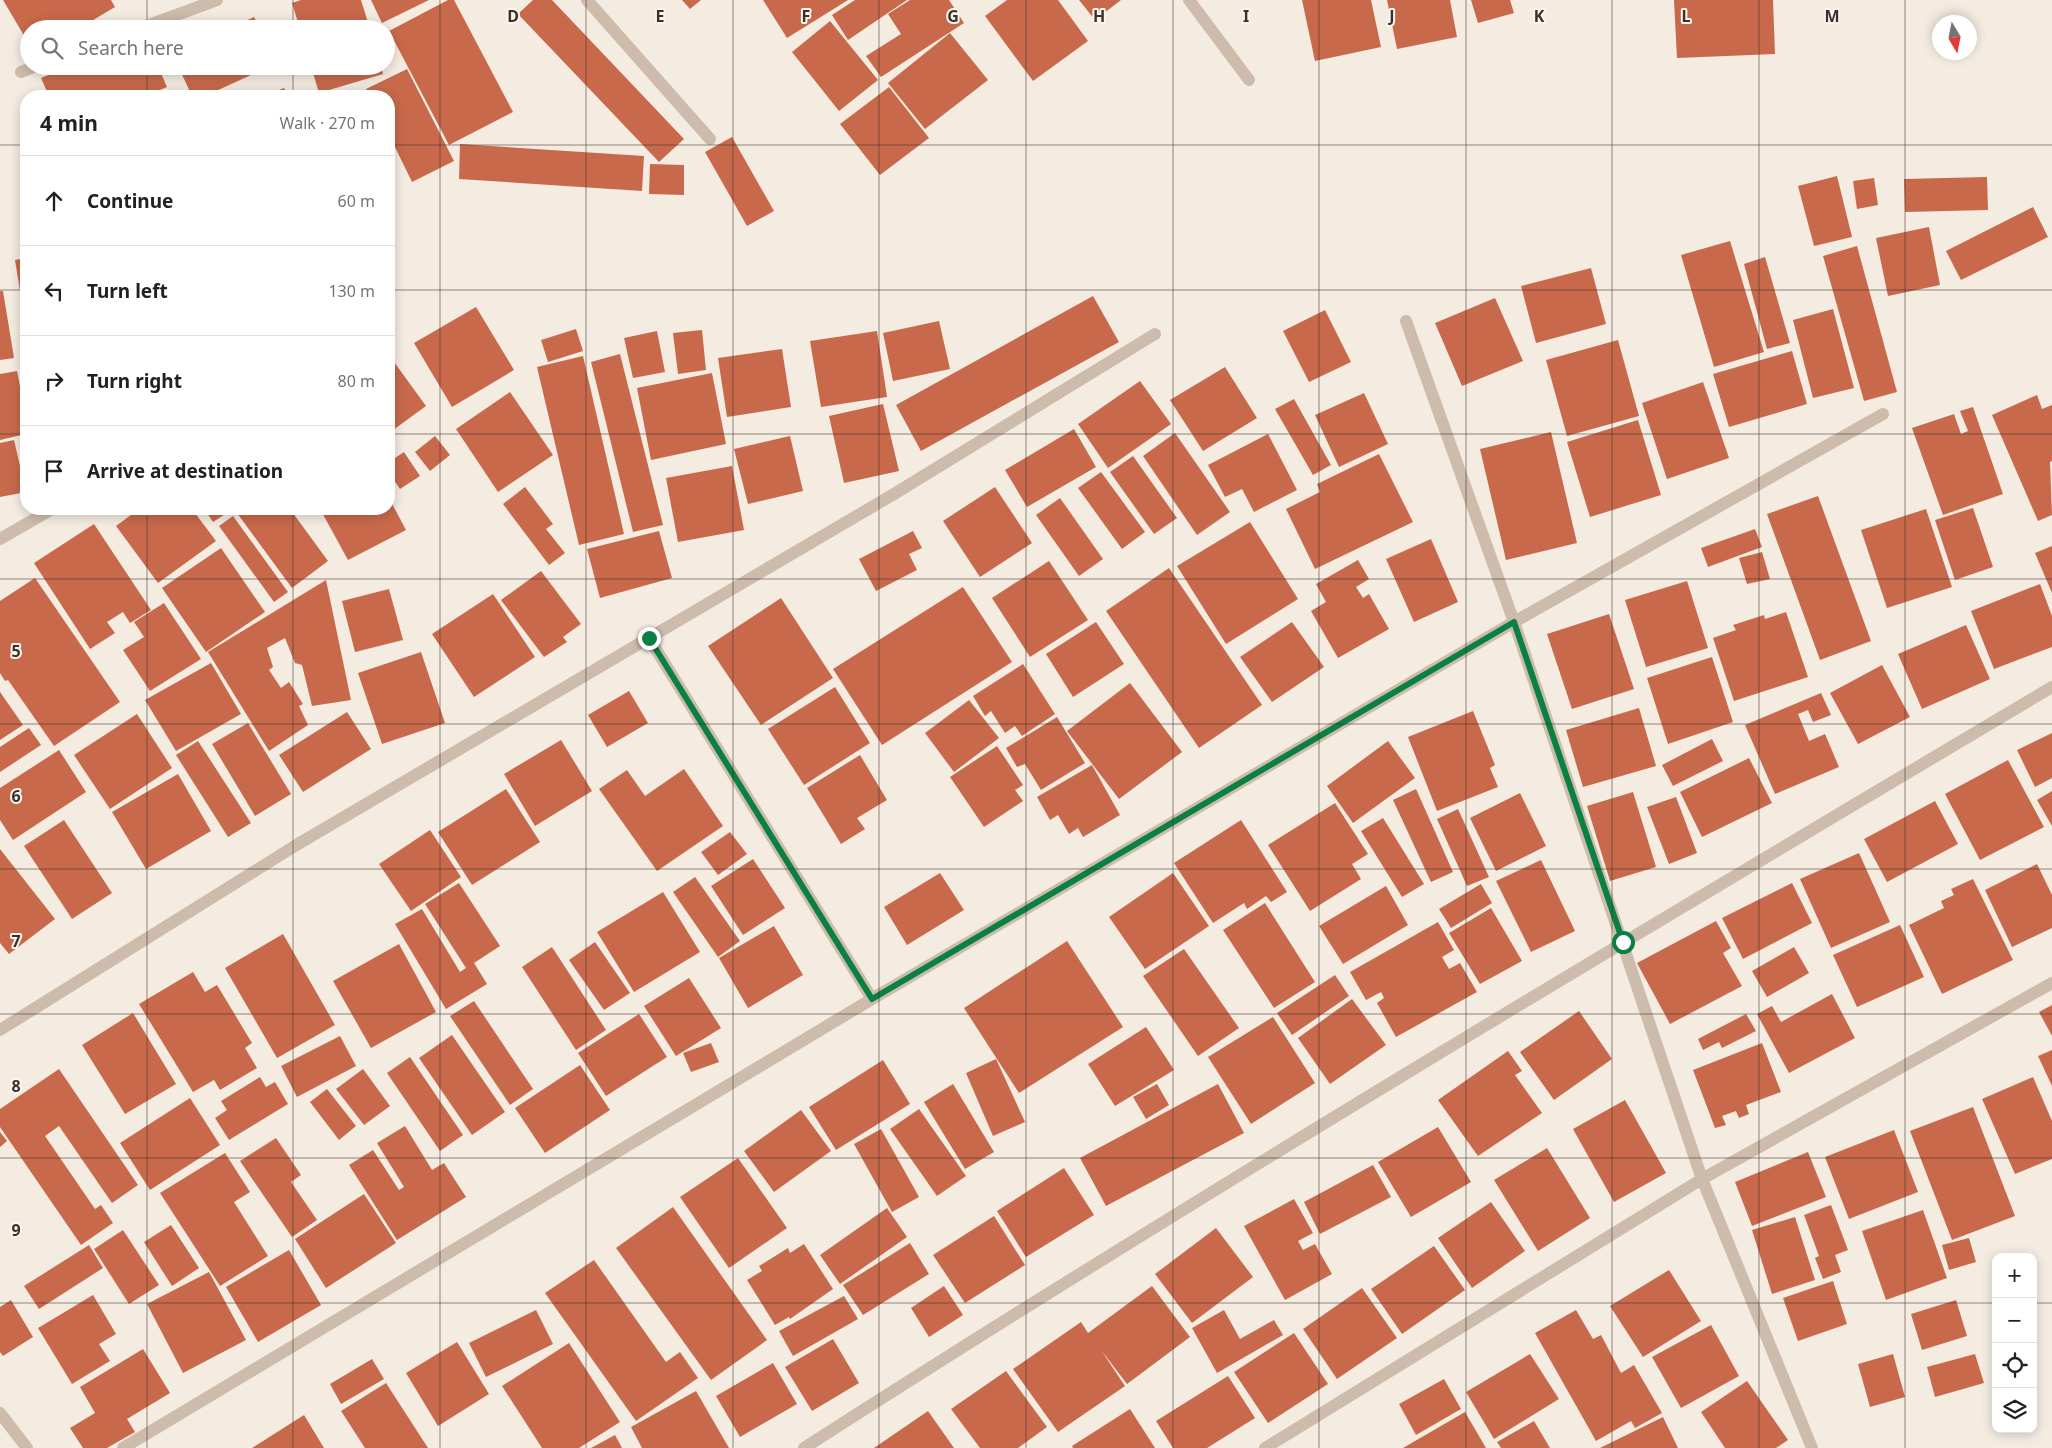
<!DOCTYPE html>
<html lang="en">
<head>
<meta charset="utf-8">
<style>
  body { margin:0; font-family:"Noto Sans",sans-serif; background:#f6f6f6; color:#202124 }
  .controls { position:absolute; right:15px; bottom:15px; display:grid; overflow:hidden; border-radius:10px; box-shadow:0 2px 12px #0003 }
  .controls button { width:45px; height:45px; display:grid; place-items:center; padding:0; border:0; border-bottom:1px solid #e0e0e0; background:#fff; color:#202124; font:25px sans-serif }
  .compass { position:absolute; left:1932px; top:15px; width:45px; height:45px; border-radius:50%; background:#fff; box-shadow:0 2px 12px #0003; rotate:170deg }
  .stop { position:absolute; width:15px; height:15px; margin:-11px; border:4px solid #0b8043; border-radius:50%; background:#fff }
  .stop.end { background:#0b8043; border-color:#fff; box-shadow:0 1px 5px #0008 }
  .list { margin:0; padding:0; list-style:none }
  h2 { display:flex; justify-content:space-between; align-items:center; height:65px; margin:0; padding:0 20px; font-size:21px }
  h2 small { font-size:16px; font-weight:400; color:#757577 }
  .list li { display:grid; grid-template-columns:32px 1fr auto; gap:15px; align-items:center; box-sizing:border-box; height:90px; padding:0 20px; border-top:1px solid #e0e0e0 }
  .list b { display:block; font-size:19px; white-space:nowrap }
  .list em { font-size:16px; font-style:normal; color:#757577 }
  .icon { flex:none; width:28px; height:28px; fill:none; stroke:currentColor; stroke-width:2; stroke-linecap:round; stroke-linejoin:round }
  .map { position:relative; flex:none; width:2052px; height:1448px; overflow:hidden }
  .search { position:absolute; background:#fff; box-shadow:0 2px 12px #0003; left:20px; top:20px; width:375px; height:55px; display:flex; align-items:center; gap:12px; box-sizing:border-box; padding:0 18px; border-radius:28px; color:#757577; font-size:19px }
  .panel { position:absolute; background:#fff; box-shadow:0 2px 12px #0003; left:20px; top:90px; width:375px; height:425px; border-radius:20px }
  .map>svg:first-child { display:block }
  .building { fill:#c8694b }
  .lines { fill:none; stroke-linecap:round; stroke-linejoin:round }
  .street { stroke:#cdbbac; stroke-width:12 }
  .route { stroke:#0b8043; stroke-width:6 }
  .grid { fill:none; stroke:#3b302b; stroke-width:1; stroke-opacity:0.55 }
  .grid-label { font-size:16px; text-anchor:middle; font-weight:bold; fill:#3b302b; stroke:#fbf5ee; stroke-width:4; stroke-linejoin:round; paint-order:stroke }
</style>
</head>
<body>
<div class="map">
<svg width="2052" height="1448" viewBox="0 0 2052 1448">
  <rect width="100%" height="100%" fill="#f4ebe1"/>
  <path class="building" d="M3,0H111L115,7L78,29H29V44Z
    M301,0H361L370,29H300L292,3Z
    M371,0H429L382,23Z
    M448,0H454L513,112L449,145L389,31Z
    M533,0H552L684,139L659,162L518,14Z
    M682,0H701L690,9Z
    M763,0H848L787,38Z
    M855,0H907L848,40L832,15Z
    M910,0H949L964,23L881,77L866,56L901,34L888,14Z
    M1007,0H1058L1088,41L1033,81L985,16Z
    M1079,0H1121L1095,20Z
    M1302,0H1371L1381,47L1315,61Z
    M1387,0H1450L1457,37L1397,49Z
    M1471,0H1510L1514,13L1478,23Z
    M1674,0H1773L1775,54L1677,58Z
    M254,17L260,29H228Z
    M830,21L878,80L839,111L792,52Z
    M950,33L988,80L925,129L888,83Z
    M70,66H158L167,87L145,96H49L41,78Z
    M178,66H271L205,96H192Z
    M311,66H381L383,74L319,93Z
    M407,69L454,161L412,182L389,135V96H369L366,89Z
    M889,87L929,138L880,175L840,124Z
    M284,88L288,96H264Z
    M348,92L349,96H332V95Z
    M732,137L774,211L747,226L705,152Z
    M460,144L644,156L642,191L459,179Z
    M650,164L684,165V195L649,194Z
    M1837,176L1852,237L1814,246L1798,186Z
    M1987,177L1988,210L1905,212L1904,179Z
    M1874,178L1878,205L1857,209L1853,181Z
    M2033,207L2048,237L1961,280L1946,251Z
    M1929,227L1940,285L1888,296L1876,238Z
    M1730,241L1764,352L1714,367L1681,255Z
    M1857,246L1897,392L1864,401L1823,256Z
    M1765,257L1790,343L1767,349L1744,264Z
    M26,258V322H25L15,260Z
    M1591,268L1606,324L1536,343L1521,286Z
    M0,291H3L14,358L0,360Z
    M1093,296L1119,342L921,451L896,405Z
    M1495,298L1523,361L1462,386L1435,323Z
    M476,307L514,370L452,407L414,343Z
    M1833,309L1854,388L1813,398L1793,320Z
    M1325,310L1351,362L1309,382L1283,331Z
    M939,321L950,369L893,381L883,333Z
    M576,329L583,351L548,362L541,340Z
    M702,330L706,370L678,374L673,333Z
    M657,331L665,372L633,378L624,338Z
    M877,331L887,397L821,407L810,341Z
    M1618,340L1639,416L1567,436L1546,360Z
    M782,349L791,407L727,417L718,358Z
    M1792,351L1807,404L1729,427L1713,374Z
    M620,354L663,525L633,532L591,362Z
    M389,355L426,406L389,433Z
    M583,356L624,534L579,545L537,367Z
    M1225,367L1257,418L1203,451L1170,400Z
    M17,371L26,417V434L0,440V374Z
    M712,373L726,444L651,460L637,388Z
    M1140,381L1171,424L1108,468L1078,424Z
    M1703,382L1729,458L1667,479L1642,403Z
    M510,392L553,455L498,492L456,429Z
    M1364,393L1388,444L1339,467L1315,415Z
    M2037,395L2042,409L2052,405V461L2050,462L2052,515L2038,521L1992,415Z
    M1294,399L1331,465L1313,475L1275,409Z
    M883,404L899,471L844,483L829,416Z
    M1973,407L2003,494L1943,515L1912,428L1954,414L1961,434L1968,431L1960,411Z
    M1638,420L1661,495L1590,517L1567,442Z
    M1074,429L1096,467L1027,507L1005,470Z
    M1551,432L1577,543L1506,560L1480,449Z
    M1175,433L1230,512L1197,535L1143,456Z
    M1268,434L1297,490L1254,512L1242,489L1225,497L1208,465Z
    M435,436L450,455L430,471L415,452Z
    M790,436L803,491L748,504L734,449Z
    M14,440L26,492L0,497V443Z
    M404,452L420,476L400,489L389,473V462Z
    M1379,454L1413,522L1315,569L1286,509L1320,492L1317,484Z
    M1133,456L1177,518L1154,534L1110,472Z
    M732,466L744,530L678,542L666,478Z
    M1101,472L1145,532L1122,549L1078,488Z
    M525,487L553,524L546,529L565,553L549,565L503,504Z
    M995,487L1032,543L980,577L943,521Z
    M1818,496L1871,641L1820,660L1767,514Z
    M389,498L406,530L348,560L320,509H389Z
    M1060,498L1103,559L1079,576L1036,515Z
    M1973,508L1993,567L1955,580L1935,520Z
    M139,509H192L216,541L158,583L116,526Z
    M204,509H233L213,522Z
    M242,509H290L328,561L292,588L237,513Z
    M1926,509L1952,587L1887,608L1861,530Z
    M233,516L288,592L274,602L219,526Z
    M1250,522L1298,599L1226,644L1177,566Z
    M94,524L151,610L130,623L123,612L107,622L115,633L90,649L34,563Z
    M1755,529L1762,547L1708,567L1701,548Z
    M659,531L672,578L600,598L587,549Z
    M913,531L922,548L909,554L917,570L876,591L859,559Z
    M1431,539L1458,602L1414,622L1386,559Z
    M2052,546V593L2035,553Z
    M221,548L265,612L206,652L162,588Z
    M1762,552L1770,579L1747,584L1739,558Z
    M1358,560L1369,579L1356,587L1363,598L1369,594L1389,629L1338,658L1311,611L1326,602L1316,584Z
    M1049,561L1088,620L1030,657L992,598Z
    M1169,568L1262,705L1199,748L1106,611Z
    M541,571L581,624L563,637L567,642L544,657L501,600Z
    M35,578L120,702L54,746L8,680L5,681L0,673V601Z
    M326,580L351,700L312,706L302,665L295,663L285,638L267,648L273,667L269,670L281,688L289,682L303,704L299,706L308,725L269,751L208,652Z
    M1687,581L1708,648L1646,667L1625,600Z
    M2040,584L2052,616V647L1994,669L1971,611Z
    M963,587L1012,662L882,745L833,669Z
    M389,589L403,640L355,652L342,601Z
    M493,594L535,657L474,697L432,634Z
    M781,598L833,678L761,725L708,646Z
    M164,603L201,659L150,691L123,650L144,637L134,622Z
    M1786,612L1808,677L1734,701L1713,638L1736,630L1733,625L1764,615L1765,619Z
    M1609,614L1634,689L1572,709L1547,634Z
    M1096,622L1124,664L1073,697L1046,654Z
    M1292,622L1324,667L1272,702L1240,657Z
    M1966,625L1990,679L1922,709L1898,654Z
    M421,652L445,723L382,744L358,673Z
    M1712,657L1733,722L1668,744L1647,678Z
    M211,663L241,714L176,751L145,700Z
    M1023,664L1055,714L1022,736L1015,726L1005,733L991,711L985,716L973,696Z
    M1882,665L1910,717L1858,744L1830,693Z
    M1130,683L1182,752L1119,799L1067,731Z
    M835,687L870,743L804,785L768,729Z
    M629,691L648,723L607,747L588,715Z
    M0,692L23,725L0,740Z
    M1821,693L1831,715L1813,722L1808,710L1798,714L1809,741L1825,734L1839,767L1775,794L1745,725Z
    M969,700L999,738L954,772L925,733Z
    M1639,708L1656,766L1583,787L1566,730Z
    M1473,711L1495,765L1490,768L1498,787L1437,811L1408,737Z
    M347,712L371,749L303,792L279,755Z
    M137,714L172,768L110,809L74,755Z
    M1057,717L1085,763L1041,790L1025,764L1017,767L1006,748Z
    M248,723L291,794L255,816L212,744Z
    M29,728L41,745L0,772V747Z
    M2052,733V778L2035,787L2017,750Z
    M1712,739L1723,761L1673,786L1662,765Z
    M561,740L592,791L535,826L504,774Z
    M198,741L251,823L228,837L176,755Z
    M1388,741L1415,778L1353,823L1327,786Z
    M997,746L1023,785L1015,790L1023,801L984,827L950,777Z
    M59,750L86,792L13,840L0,820V788Z
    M860,755L887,800L857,818L865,829L841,844L807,788Z
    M1749,758L1772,803L1702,837L1680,792Z
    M2008,760L2044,827L1980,860L1945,794Z
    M1092,765L1120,815L1083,837L1078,828L1069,834L1058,815L1050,820L1037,797Z
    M684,769L723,826L657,871L599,789L627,770L645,796Z
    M178,774L211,831L146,869L112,812Z
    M506,789L540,842L472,885L438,832Z
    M1416,789L1453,872L1431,882L1393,800Z
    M2052,791V826L2037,800Z
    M1633,792L1656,867L1610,881L1587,806Z
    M1520,793L1546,846L1496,871L1470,818Z
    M1676,797L1697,853L1669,864L1647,807Z
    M1935,801L1958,844L1887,882L1864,839Z
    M1335,803L1368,854L1352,864L1361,879L1310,911L1268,845Z
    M1458,809L1489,877L1467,886L1437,819Z
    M1383,818L1424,884L1402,897L1361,831Z
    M64,820L112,893L72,919L24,846Z
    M1241,820L1287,892L1271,902L1266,896L1247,909L1244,903L1213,923L1174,863Z
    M430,830L461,877L411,911L379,864Z
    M730,832L747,854L718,875L701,852Z
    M0,849L55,919L9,954L0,943Z
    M1859,853L1890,922L1831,948L1800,879Z
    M753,859L785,908L743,935L711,886Z
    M1541,860L1575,931L1531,952L1496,881Z
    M2037,864L2052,895V928L2012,947L1985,890Z
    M940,873L964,910L907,945L884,907Z
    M1173,873L1209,926L1145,969L1109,917Z
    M695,877L740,941L718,957L673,892Z
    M1973,879L2013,960L1942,994L1909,925L1944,908L1941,901L1954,895L1951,889Z
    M459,883L500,946L474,963L487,984L446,1009L395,924L422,909L460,972L466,968L425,904Z
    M1792,883L1812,923L1743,959L1722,918Z
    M1481,884L1492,903L1451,928L1439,909Z
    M1386,886L1408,925L1343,964L1319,926Z
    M663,892L700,952L634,992L597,932Z
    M1265,903L1315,982L1274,1008L1223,930Z
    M1491,908L1522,961L1480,984L1449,933Z
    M1716,921L1731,948L1723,953L1742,986L1670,1024L1637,963Z
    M1438,922L1454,950L1442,957L1449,969L1460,963L1477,992L1396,1037L1377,1003L1384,998L1381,992L1366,1000L1350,972Z
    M1900,925L1924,977L1857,1007L1833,955Z
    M774,926L803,975L748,1008L719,958Z
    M283,934L335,1025L277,1058L225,968Z
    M1067,941L1123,1027L1019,1093L964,1008Z
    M595,942L630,993L604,1010L569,960Z
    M399,944L436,1012L371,1048L333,981Z
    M552,947L606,1030L576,1050L522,967Z
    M1794,947L1809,973L1767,997L1752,971Z
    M1184,949L1239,1028L1198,1056L1143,976Z
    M193,972L205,992L217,985L252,1043L245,1048L257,1068L220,1090L214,1080L193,1092L139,1004Z
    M1335,975L1349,996L1292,1035L1277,1013Z
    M689,978L721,1028L676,1056L644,1006Z
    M1832,994L1855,1038L1789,1073L1757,1014L1772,1006L1781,1022Z
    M1352,999L1386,1045L1330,1084L1298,1038Z
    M474,1001L533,1089L510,1105L450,1016Z
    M2052,1005V1036L2039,1012Z
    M1579,1011L1612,1059L1554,1100L1520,1052Z
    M133,1013L176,1084L125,1114L82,1045Z
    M639,1014L667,1057L606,1096L578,1053Z
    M1746,1014L1756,1031L1722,1048L1719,1042L1703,1050L1698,1039Z
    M1273,1017L1315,1083L1251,1124L1208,1057Z
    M1146,1027L1174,1070L1115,1106L1088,1064Z
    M452,1035L505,1112L472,1135L419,1058Z
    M340,1036L356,1066L297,1097L281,1066Z
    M711,1043L719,1062L691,1072L683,1053Z
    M1762,1043L1781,1092L1746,1105L1749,1114L1739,1118L1736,1111L1722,1116L1726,1125L1715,1128L1693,1070Z
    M2052,1050V1086L2038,1056Z
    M1508,1051L1522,1071L1515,1075L1542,1113L1478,1156L1438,1100Z
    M410,1057L463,1135L440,1151L387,1073Z
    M996,1059L1025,1122L993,1136L966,1073Z
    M883,1060L910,1104L836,1150L809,1107Z
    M580,1065L610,1110L545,1153L515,1108Z
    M59,1069L138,1185L112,1203L59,1126L45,1136L95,1209L101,1205L113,1223L81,1245L0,1127V1109Z
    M363,1069L390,1106L364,1125L336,1089Z
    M260,1077L266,1087L275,1082L288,1104L229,1140L215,1118L227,1110L221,1101Z
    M2033,1077L2052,1121V1159L2015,1174L1982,1099Z
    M953,1084L994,1152L965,1169L924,1102Z
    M1157,1084L1169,1105L1146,1119L1133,1097Z
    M1218,1084L1244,1133L1106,1206L1080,1158Z
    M327,1089L356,1126L339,1140L310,1102Z
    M190,1098L220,1145L150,1190L120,1143Z
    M1625,1100L1666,1173L1614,1202L1573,1129Z
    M1973,1107L2015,1216L1952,1240L1910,1131Z
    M919,1109L966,1176L937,1196L890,1129Z
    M801,1110L831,1151L774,1192L744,1151Z
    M405,1126L432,1170L444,1163L466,1197L397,1240L349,1165L373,1150L399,1190L404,1187L377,1143Z
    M1438,1127L1471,1182L1411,1217L1378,1162Z
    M881,1129L919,1197L892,1212L854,1144Z
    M1894,1130L1918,1192L1849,1219L1825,1157Z
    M0,1132L7,1141L0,1147Z
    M276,1138L301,1175L291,1182L317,1220L292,1237L240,1161Z
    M1547,1148L1590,1218L1538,1251L1494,1180Z
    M1808,1152L1826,1197L1752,1226L1735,1182Z
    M225,1153L250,1192L234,1202L268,1256L220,1286L160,1193Z
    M738,1158L787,1228L729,1268L680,1197Z
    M1373,1165L1391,1197L1320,1234L1304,1202Z
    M1064,1168L1094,1215L1026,1257L997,1211Z
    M364,1194L396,1243L326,1288L295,1239Z
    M1294,1199L1313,1233L1298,1241L1303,1250L1315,1244L1332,1274L1285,1300L1244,1226Z
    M1491,1202L1525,1251L1472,1288L1438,1238Z
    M1831,1205L1848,1250L1835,1255L1841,1272L1823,1279L1815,1258L1819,1256L1804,1215Z
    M673,1207L767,1340L711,1380L616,1248Z
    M887,1208L907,1237L840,1284L820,1255Z
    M1923,1210L1947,1278L1886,1300L1862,1231Z
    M994,1216L1025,1265L965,1303L933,1255Z
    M1795,1217L1815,1280L1772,1294L1752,1230Z
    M171,1225L199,1268L172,1286L144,1242Z
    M1216,1228L1253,1277L1192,1323L1155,1274Z
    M123,1230L159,1285L129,1304L94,1249Z
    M1969,1238L1976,1262L1949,1270L1942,1245Z
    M910,1243L929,1274L863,1315L843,1285Z
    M804,1244L833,1289L790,1319L789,1317L775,1325L747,1280L762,1271L759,1266L788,1248L790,1253Z
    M89,1245L103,1268L39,1309L24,1286Z
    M1434,1246L1465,1290L1402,1334L1371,1289Z
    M289,1250L321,1305L258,1342L226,1287Z
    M594,1260L666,1362L680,1352L698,1378L636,1421L545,1293Z
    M1669,1270L1701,1321L1643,1357L1610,1306Z
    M209,1272L246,1340L183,1373L147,1304Z
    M1833,1281L1847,1324L1798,1341L1783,1298Z
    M944,1286L963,1315L929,1337L911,1308Z
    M1152,1286L1190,1337L1127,1384L1101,1350L1125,1386L1058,1432L1013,1369L1081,1322L1088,1333Z
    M1362,1288L1397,1338L1337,1379L1303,1329Z
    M93,1295L116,1334L99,1344L110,1361L72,1384L38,1328Z
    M844,1296L858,1319L793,1356L779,1331Z
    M11,1300L33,1337L3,1356L0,1352V1307Z
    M1956,1300L1967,1336L1922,1350L1911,1314Z
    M536,1310L553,1344L486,1377L469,1343Z
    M1224,1310L1240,1339L1274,1320L1283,1335L1217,1373L1192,1328Z
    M1576,1310L1593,1339L1601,1335L1621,1373L1634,1365L1662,1413L1635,1428L1631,1421L1596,1441L1535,1333Z
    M1711,1325L1739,1376L1681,1408L1652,1357Z
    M1294,1333L1328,1384L1268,1423L1234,1372Z
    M833,1339L859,1383L812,1411L785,1367Z
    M457,1342L489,1394L438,1426L406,1373Z
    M569,1343L620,1422L579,1448H542L502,1386Z
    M143,1349L170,1393L127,1419L135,1432L107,1448H83L70,1428L95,1413L80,1387Z
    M1530,1354L1559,1399L1494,1439L1466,1392Z
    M1893,1354L1905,1397L1870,1407L1858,1364Z
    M1975,1354L1984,1383L1935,1397L1927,1367Z
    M372,1359L384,1379L341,1404L330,1384Z
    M773,1363L797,1404L740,1437L716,1396Z
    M1006,1371L1047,1427L1018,1448H980L951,1409Z
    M1228,1376L1255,1418L1207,1448H1173L1156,1421Z
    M1444,1379L1461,1409L1416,1435L1399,1404Z
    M1747,1381L1788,1440L1776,1448H1725L1701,1412Z
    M386,1383L428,1448H365L341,1411Z
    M696,1391L729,1448H642L631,1427Z
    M1130,1409L1155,1448H1073L1072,1446Z
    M928,1411L954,1448H874Z
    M1465,1412L1486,1448H1403Z
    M304,1415L324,1448H252Z
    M1663,1417L1678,1448H1600Z
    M1534,1421L1550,1448H1501L1497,1442Z
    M615,1435L622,1448H591Z"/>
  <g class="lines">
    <path class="street" d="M587,0L710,139
      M1189,0L1249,80
      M138,29L217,0
      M21,72L36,66
      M1406,321L1514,622L1702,1179L1812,1448
      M0,539L52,509
      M649,638L872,999
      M0,1030L298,844L894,494L1155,334
      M0,1413L27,1448
      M123,1448L872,999L1514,622L1883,414
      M804,1448C1214,1185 1633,936 2052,687
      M1265,1448L1702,1179L2052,983"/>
  </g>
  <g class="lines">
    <path class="route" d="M649,638L872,999L1514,622L1623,942"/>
  </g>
  <path class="grid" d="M147,0V29M293,0V29M440,0V1448M586,0V1448M733,0V1448M879,0V1448M1026,0V1448M1173,0V1448M1319,0V1448M1466,0V1448M1612,0V1448M1759,0V1448M1905,0V1448M147,66V96M293,66V96M0,145H26M389,145H2052M0,290H26M389,290H2052M0,434H26M389,434H2052M147,509V1448M293,509V1448M0,579H2052M0,724H2052M0,869H2052M0,1014H2052M0,1158H2052M0,1303H1996M2033,1303H2052"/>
  <g class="grid-label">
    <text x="513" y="22">D</text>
    <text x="660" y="22">E</text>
    <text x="806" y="22">F</text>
    <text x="953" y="22">G</text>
    <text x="1099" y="22">H</text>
    <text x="1246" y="22">I</text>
    <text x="1392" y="22">J</text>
    <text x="1539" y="22">K</text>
    <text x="1686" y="22">L</text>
    <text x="1832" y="22">M</text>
    <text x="16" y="657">5</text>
    <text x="16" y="802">6</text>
    <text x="16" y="947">7</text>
    <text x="16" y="1092">8</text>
    <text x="16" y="1236">9</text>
  </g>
</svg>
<div class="controls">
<button>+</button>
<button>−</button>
<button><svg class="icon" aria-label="locate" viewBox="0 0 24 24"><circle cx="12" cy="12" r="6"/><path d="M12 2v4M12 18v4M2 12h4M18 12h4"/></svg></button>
<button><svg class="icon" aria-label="layers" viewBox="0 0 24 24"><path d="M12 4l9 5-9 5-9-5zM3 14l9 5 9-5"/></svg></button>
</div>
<svg class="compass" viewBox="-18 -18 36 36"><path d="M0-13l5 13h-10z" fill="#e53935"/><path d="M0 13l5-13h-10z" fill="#757577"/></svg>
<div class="stop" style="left:1623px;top:942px"></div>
<div class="stop end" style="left:649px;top:638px"></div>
<div class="search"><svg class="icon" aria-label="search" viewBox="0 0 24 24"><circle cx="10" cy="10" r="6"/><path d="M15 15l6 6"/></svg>Search here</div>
<section class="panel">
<h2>4 min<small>Walk · 270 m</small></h2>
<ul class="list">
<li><svg class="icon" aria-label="ahead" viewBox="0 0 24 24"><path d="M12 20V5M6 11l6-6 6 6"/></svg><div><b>Continue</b></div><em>60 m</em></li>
<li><svg class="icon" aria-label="left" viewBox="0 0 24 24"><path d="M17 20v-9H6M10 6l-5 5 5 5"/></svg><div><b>Turn left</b></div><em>130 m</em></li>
<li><svg class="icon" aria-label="right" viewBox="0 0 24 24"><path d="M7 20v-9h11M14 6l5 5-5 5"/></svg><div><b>Turn right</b></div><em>80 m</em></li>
<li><svg class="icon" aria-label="arrive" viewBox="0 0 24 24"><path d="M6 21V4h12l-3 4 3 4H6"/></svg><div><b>Arrive at destination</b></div></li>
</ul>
</section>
</div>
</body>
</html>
